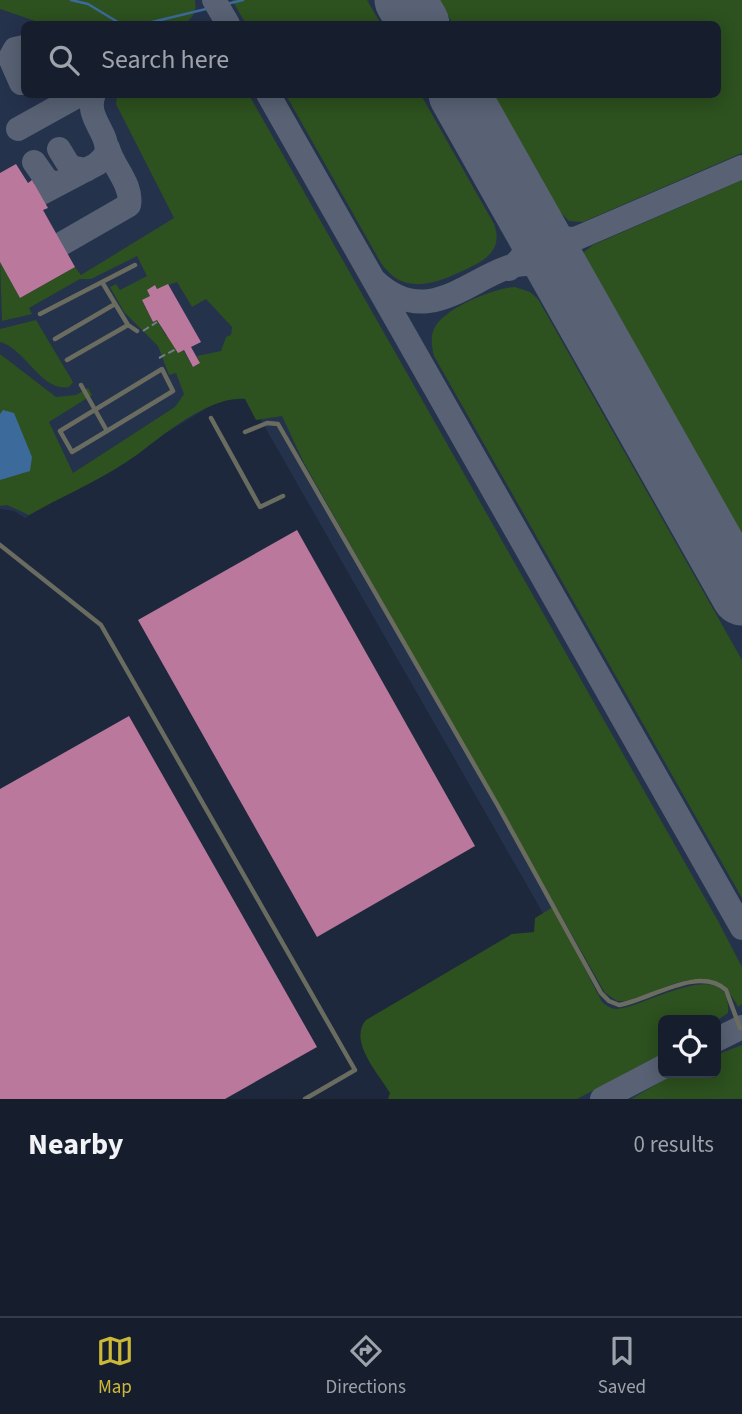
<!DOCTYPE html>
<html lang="en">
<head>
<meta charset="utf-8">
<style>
  body { margin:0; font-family:"Source Sans 3",sans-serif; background:#232b3a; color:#f1f3f6 }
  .controls { position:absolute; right:21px; bottom:21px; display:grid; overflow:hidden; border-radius:10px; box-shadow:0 4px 18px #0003 }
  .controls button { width:63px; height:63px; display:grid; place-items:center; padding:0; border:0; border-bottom:2px solid #353c4a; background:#161e2e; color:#f1f3f6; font:35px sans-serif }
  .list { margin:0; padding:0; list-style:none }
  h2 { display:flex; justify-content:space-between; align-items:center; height:91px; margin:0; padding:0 28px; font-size:30px }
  h2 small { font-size:23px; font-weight:400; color:#9ea2aa }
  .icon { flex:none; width:38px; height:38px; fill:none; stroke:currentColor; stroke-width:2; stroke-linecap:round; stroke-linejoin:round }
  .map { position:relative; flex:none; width:742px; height:1099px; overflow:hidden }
  .search { position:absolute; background:#161e2e; box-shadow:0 4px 18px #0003; left:21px; right:21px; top:21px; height:77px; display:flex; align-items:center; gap:18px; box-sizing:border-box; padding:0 24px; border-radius:10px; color:#9ea2aa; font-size:26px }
  .sheet { height:217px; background:#161e2e }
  nav { display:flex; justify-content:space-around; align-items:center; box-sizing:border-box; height:98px; border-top:2px solid #353c4a; background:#161e2e; font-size:19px; color:#9ea2aa }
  nav a { display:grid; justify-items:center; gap:4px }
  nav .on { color:#cdb938 }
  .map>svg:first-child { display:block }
  .built { fill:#25324c; fill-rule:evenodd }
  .green { fill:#2d511f; fill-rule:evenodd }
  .water { fill:#3c6a9b }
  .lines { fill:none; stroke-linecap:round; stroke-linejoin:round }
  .stream { stroke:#3c6a9b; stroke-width:2.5 }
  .taxiway { stroke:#586274; stroke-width:24 }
  .runway { stroke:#586274; stroke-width:61 }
  .building { fill:#b9789c }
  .path { stroke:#727c8e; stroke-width:2; stroke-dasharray:7 3.5; stroke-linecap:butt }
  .lane { stroke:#6a6c5f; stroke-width:4.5 }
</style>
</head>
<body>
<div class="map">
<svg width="742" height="1099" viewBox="0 0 742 1099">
  <rect width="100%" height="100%" fill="#1d283d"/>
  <path class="built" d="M0,0H742V1099H478L592,999L242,387L25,518L14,511L0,509ZM24,24H718V94H24ZM663,1020H716V1073H663Z"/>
  <path class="green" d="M0,0H195C197,11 193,18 184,24H44L0,9Z
    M232,0H367L381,24H246Z
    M439,0H742V153L583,222L569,221L557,209L492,95L718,94V24H453Z
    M117,95H249L718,921L742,967V1004L738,1007C712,954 667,991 625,1001H617L605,993L304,463L282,416L256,420L245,399C209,396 165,434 138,454C105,478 65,495 29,515L7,505L0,506V354L56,397L76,395L88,388L92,395L49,422L73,473L175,407L184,394L176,373L169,375L158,346L124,312L110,287L116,284L120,290L147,276L137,256L91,279H80L29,308L32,314L2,321L0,262L20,298L75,267L81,275L174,218L116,104ZM177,282L192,307L206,299L232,327L231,335L226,337L221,351L197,356L200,363L193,367L173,333L166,336L159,323L161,318L153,322L142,301L150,296L147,290L155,285L157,289Z
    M286,95H421L494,224C505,253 480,263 458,273C429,286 401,293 381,263Z
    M742,180V534L583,253L593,245Z
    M515,287L530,292L538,299L742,660V898L434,356C432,347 430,338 434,329C442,309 494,288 515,287Z
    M36,320L73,382L69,387C41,392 26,349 0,342V329Z
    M553,907L602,1002C607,1006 611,1009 617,1009C642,1009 732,951 728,1013L716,1021L663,1020V1054L577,1099H388L390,1093C378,1073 348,1041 366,1020L512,934L534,932L535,918Z
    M742,1045V1099H631L676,1073H716V1055Z"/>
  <path class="water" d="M3,410L14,413L32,457L30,471L0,480V414Z"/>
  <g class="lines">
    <path class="stream" d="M71,0L88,4L121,24
      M144,24L243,0"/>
    <path class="taxiway" d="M214,0L228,24
      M21,83L10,58L15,49L24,47
      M268,94L742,928
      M18,129L81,94
      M59,149L70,167L86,170
      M34,162L48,182L60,183
      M40,194L97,164L106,155C111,133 84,118 94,94
      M532,222L554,238L575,239L742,167
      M63,243L129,205C133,185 113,167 108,148
      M509,269C533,253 531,230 522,207
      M375,281C441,343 491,243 546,268C557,273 565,286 572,295
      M716,1040L742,1027
      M602,1099L663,1067"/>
    <path class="runway" d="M405,0L419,24
      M459,94L742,595"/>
  </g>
  <path class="building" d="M16,164L28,183L32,180L48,208L43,210L75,267L20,298L0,262V173Z
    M168,284L201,342L191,347L200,363L193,367L184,350L178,353L157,320L153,322L142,300L150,296L147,290L155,285L157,289Z
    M297,530L475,846L317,937L138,620Z
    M129,716L317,1047L225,1099H0V789Z"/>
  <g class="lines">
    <path class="path" d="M143,331L157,322
      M159,358L176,349"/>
    <path class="lane" d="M102,282L128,325L137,331
      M40,314L135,265
      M55,339L115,304
      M67,360L128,325
      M81,385L107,431L173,391L162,369L60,431L72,452L107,431
      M211,418L260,507L283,496
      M245,432L267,423L278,424L498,806L601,993L609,1001L619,1005C650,1000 698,965 726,990L740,1028
      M0,545L101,625L355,1070L305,1099"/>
  </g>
</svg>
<div class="controls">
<button><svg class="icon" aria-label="locate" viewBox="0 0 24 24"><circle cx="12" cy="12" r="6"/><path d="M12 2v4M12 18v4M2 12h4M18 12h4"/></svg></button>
</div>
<div class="search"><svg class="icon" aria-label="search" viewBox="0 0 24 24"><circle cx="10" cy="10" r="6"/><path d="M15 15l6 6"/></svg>Search here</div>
</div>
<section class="sheet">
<h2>Nearby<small>0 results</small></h2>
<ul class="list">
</ul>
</section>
<nav>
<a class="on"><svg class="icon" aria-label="map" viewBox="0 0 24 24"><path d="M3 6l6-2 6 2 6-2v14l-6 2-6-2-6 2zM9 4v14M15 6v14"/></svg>Map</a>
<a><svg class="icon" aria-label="directions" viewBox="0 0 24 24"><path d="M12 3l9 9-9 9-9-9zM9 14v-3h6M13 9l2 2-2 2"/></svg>Directions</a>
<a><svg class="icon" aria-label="saved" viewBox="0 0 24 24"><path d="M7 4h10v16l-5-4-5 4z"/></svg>Saved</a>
</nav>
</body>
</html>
